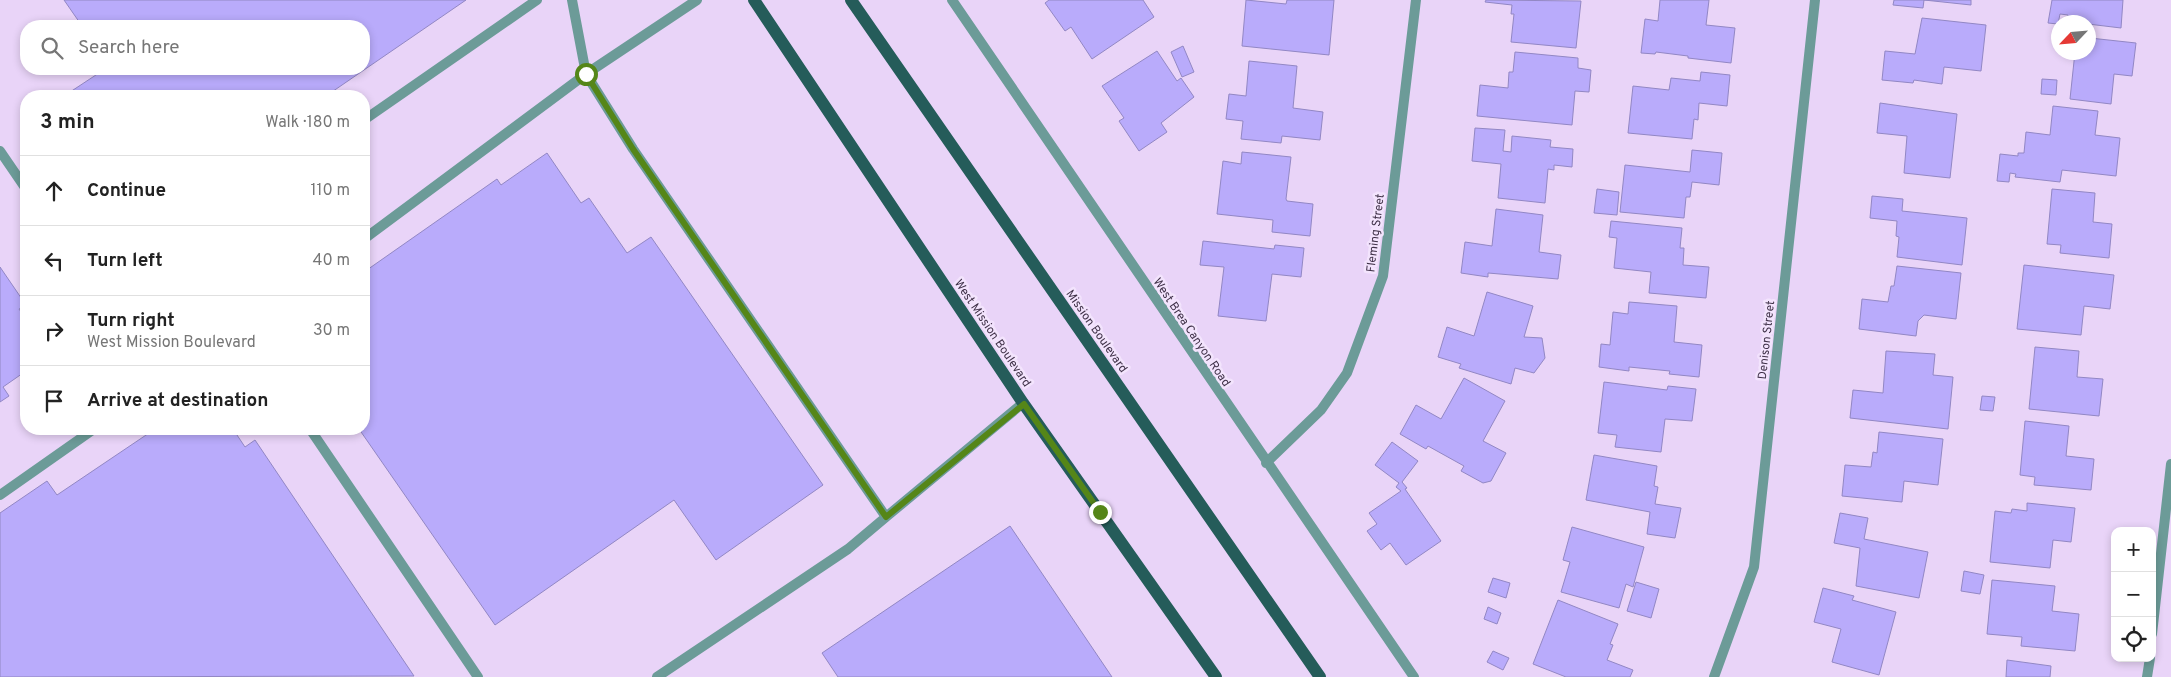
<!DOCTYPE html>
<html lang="en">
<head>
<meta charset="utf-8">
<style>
  body { margin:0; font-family:Overpass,sans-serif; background:#f2f2f2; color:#222 }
  .controls { position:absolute; right:15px; bottom:15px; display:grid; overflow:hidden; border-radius:10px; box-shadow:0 2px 8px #0003 }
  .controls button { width:45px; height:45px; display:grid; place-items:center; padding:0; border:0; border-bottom:1px solid #e0e0e0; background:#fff; color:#222; font:25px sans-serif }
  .compass { position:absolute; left:2051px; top:15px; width:45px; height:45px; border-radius:50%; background:#fff; box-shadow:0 2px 8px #0003; rotate:244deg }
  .stop { position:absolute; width:15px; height:15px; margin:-11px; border:4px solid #558618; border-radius:50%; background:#fff }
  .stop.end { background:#558618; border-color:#fff; box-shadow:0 1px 5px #0008 }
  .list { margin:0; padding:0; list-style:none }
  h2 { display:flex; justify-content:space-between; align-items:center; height:65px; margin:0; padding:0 20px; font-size:21px }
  h2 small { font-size:16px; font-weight:400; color:#767676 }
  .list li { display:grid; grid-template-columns:32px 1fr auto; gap:15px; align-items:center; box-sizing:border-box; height:70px; padding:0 20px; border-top:1px solid #e0e0e0 }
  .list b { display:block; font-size:19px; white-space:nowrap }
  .list p { margin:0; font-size:16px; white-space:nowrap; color:#767676 }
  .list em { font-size:16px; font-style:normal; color:#767676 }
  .icon { flex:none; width:28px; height:28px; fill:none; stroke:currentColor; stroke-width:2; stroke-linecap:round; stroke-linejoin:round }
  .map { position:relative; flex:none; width:2171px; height:677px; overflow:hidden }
  .search { position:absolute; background:#fff; box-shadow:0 2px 8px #0003; left:20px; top:20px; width:350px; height:55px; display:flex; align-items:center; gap:12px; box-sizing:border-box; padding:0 18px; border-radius:20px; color:#767676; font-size:19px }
  .panel { position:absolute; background:#fff; box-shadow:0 2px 8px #0003; left:20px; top:90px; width:350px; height:345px; border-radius:20px }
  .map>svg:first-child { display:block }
  .building { fill:#b9abfb; stroke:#9287c4 }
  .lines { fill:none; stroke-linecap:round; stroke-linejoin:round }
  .service { stroke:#6c9b98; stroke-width:10 }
  .minor { stroke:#6c9b98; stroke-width:10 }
  .primary { stroke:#255c5a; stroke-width:12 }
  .route { stroke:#558618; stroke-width:6 }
  .labels { text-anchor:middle; stroke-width:5; stroke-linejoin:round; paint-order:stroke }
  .street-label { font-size:12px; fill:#3f3148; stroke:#f3e4fd }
</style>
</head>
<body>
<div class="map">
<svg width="2171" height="677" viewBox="0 0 2171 677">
  <rect width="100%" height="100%" fill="#e9d4f8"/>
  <path class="building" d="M64,0H466L326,96H64L105,69H364V26H82Z
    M1049,0H1143L1154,17L1092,59L1071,27L1065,31L1045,3Z
    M1246,0L1286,4L1287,0H1334L1329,55L1242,46Z
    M1486,0L1581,1L1576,48L1511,42L1514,14H1511L1512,5L1485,2Z
    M1660,0H1709L1706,25L1735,28L1731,63L1688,58V56L1656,52L1655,54L1641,53L1645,19L1658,21Z
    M1894,0H1971V5L1924,0L1923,8L1893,5Z
    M2052,0H2123L2121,28L2088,24V22H2067L2068,15L2060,14L2058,24L2048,23Z
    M1922,18L1986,25L1981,71L1944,67L1942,84L1914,80L1913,83L1882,80L1885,51L1915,54Z
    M2090,38L2136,43L2132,76L2114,74L2111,104L2070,99L2075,52H2088Z
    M1183,46L1194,72L1182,77L1171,52Z
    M1157,51L1177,81L1181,78L1194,97L1161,123L1167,132L1139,151L1119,121L1124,118L1102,86Z
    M1515,52L1578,58V68L1591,70L1589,92L1575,91L1572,125L1477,116L1480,85L1508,88L1509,72H1513Z
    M1249,61L1297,66L1293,108L1323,112L1320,140L1282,136L1281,143L1241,139L1243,121L1226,119L1229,94L1246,96Z
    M1701,72L1730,75L1727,106L1699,103L1698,120L1694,119L1692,139L1628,133L1633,86L1669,90L1671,78L1700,81Z
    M2042,79L2057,80L2056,95L2041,94Z
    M1880,103L1957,114L1950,178L1904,173L1907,136L1877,133Z
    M2053,106L2098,111L2095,135L2120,138L2116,176L2062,170L2060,182L2015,177L2016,174L2010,173L2009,182L1997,181L2000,154L2018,156V153H2024L2026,132L2050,135Z
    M1475,128L1505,130L1503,151L1511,152L1512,136L1551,140L1550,147L1573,149L1572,167L1554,165V170L1548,169L1545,203L1498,198L1501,164L1472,161Z
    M1692,150L1722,153L1719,185L1692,182L1690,197H1686L1684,218L1620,212L1625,165L1690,172Z
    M1242,152L1291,157L1286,199L1287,201L1313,204L1310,236L1272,232L1273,220L1217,214L1223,161L1241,164Z
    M547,153L581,203L589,198L627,253L651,237L823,485L716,560L674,500L495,625L359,429H364V272L497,179L501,185Z
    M1597,189L1619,192L1617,215L1594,213Z
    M2052,189L2095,193L2093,222L2112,224L2109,258L2060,253L2061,245L2047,244Z
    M1872,196L1903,199L1902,211L1967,218L1962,265L1897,257L1899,237L1896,236L1897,221L1870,218Z
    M1496,209L1543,215L1539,252L1561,255L1558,279L1488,273V277L1461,273L1465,242L1492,246Z
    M1611,221L1682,228L1680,248H1684L1683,265L1709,267L1706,298L1649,293L1651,272L1614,268L1617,238L1609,237Z
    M1203,241L1274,249L1275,245L1304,248L1301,277L1272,274L1266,321L1218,316L1224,267L1200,265Z
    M2024,265L2114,275L2110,309L2084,306L2081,335L2017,329Z
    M1897,266L1961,273L1956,319L1924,315L1918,321L1916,336L1859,329L1862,299L1888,302L1891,286H1894Z
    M0,267L26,305L19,309L26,319V371L3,387L9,396L0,402Z
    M1487,292L1533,306L1524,337L1542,338L1545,358L1534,373L1515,368L1511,384L1459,368L1461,364L1438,357L1447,327L1474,336Z
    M1629,302L1677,306L1674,342L1702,345L1699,377L1669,374L1670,371L1629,367V371L1599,367L1601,344L1610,345L1613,312L1628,314Z
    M2035,347L2079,351L2077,377L2103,379L2099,416L2029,409Z
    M1886,351L1935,354L1933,375L1953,377L1948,429L1850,418L1853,390L1883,393Z
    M1464,378L1505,401L1483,441L1506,453L1491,481L1483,483L1461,471L1464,466L1428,446L1426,449L1400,434L1416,405L1441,419Z
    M1604,382L1667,390L1668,386L1696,389L1692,421L1665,419L1661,452L1615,447L1617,435L1598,433Z
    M1982,396L1995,397L1993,411L1980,410Z
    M2025,421L2069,426L2066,456L2094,459L2091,490L2034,485L2035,477L2020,475Z
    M155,429H161L164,434L171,429H233L245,447L255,440L414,676L0,677V513L47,481L57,495Z
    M1879,432L1943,439L1938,485L1904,481L1902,502L1842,496L1845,465L1871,467L1873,452L1877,453Z
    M1392,442L1418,461L1402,482L1407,488L1405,489L1441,541L1406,565L1390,543L1381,550L1367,531L1377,524L1369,513L1401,491L1396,487L1399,483L1375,465Z
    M1594,455L1657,466L1654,486L1658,487L1655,504L1681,508L1675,538L1647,534L1650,512L1586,500Z
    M2027,503L2075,508L2071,542L2053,540L2050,568L1990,562L1995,511L2011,513L2012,509L2027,511Z
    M1840,513L1868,518L1864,539L1928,552L1919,598L1856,586L1860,548L1834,543Z
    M1010,526L1112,677H838L822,653Z
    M1572,527L1644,547L1633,587L1626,584L1619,608L1561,592L1570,562L1563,560Z
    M1964,571L1984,575L1980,594L1961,591Z
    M1493,578L1510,583L1506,598L1488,592Z
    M1992,580L2055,586L2052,611L2079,614L2075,651L2021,646L2022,637L1987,634Z
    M1636,582L1659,589L1651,618L1627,611Z
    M1823,588L1854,596L1852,600L1896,612L1879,675L1832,662L1841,629L1814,622Z
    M1558,600L1618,624L1610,644L1613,645L1607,660L1633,670L1630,677H1566L1533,664Z
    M1488,607L1501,613L1497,624L1484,619Z
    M1493,651L1509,658L1503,670L1487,662Z
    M2007,660L2051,666L2050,677H2006Z"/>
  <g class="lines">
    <path class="service" d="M572,0L586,74L633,149L886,517L1023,403
      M364,120L537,0
      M0,151L26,189
      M364,239L586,74L697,0
      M310,429L478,677
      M0,495L94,429
      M657,677L848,549L886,517"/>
    <path class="minor" d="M952,0L1414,677
      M1266,463L1321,410L1347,373L1383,276L1416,0
      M2152,634L2171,464
      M1714,677L1754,567L1815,0
      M2147,677L2150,658"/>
    <path class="primary" d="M754,0L1023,403L1216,677
      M851,0L1320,677"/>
  </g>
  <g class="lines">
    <path class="route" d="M586,74L633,149L886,517L1024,404L1100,512"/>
  </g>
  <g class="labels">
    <g class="street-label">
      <text transform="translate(1375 233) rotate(-83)" y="4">Fleming Street</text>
      <text transform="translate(1097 331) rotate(55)" y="4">Mission Boulevard</text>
      <text transform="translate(1192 332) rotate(56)" y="4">West Brea Canyon Road</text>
      <text transform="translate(993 333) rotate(56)" y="4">West Mission Boulevard</text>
      <text transform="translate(1766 340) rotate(-84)" y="4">Denison Street</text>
    </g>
  </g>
</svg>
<div class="controls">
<button>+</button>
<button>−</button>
<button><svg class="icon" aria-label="locate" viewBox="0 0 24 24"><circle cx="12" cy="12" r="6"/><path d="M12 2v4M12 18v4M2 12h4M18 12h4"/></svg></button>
</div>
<svg class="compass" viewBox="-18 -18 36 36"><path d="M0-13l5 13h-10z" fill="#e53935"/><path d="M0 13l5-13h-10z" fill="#767676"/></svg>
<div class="stop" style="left:586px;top:74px"></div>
<div class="stop end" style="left:1100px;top:512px"></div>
<div class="search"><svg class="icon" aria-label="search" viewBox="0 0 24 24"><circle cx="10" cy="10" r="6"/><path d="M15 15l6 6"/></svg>Search here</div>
<section class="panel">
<h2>3 min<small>Walk · 180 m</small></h2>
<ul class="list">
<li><svg class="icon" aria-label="ahead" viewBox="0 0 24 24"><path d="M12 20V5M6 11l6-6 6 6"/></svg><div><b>Continue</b></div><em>110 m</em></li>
<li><svg class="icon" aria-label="left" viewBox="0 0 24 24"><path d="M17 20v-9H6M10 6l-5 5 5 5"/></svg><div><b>Turn left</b></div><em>40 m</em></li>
<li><svg class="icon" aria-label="right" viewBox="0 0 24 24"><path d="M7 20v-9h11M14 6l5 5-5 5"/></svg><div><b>Turn right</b><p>West Mission Boulevard</p></div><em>30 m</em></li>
<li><svg class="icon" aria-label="arrive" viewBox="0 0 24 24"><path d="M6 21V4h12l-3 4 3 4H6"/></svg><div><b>Arrive at destination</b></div></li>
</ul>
</section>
</div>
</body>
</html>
